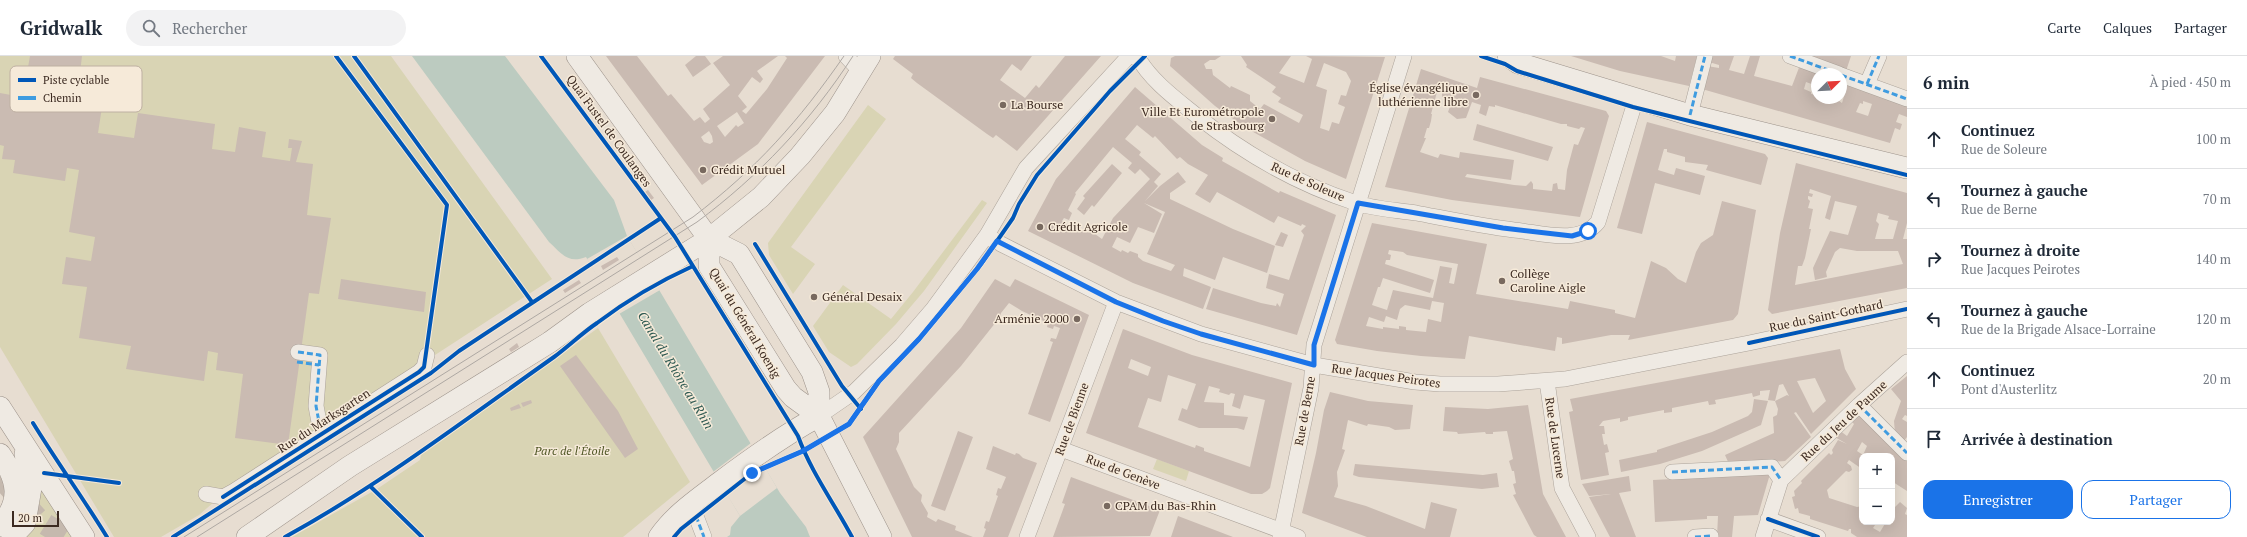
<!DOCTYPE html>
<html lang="fr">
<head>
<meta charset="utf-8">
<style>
  body { margin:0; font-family:"PT Serif",serif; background:#f2f2f3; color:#1f2937 }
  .controls { position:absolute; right:12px; bottom:12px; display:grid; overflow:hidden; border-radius:8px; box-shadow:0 4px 16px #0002 }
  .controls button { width:36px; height:36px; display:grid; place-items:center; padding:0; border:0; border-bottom:1px solid #e0e1e3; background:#fff; color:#1f2937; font:20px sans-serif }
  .compass { position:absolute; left:1811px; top:12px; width:36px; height:36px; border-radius:50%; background:#fff; box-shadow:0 4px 16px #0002; rotate:66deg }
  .scale { position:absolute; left:12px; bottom:10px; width:47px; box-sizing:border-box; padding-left:4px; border:2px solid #3c2a21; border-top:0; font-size:11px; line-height:14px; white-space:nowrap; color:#3c2a21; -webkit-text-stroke:3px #f6ead9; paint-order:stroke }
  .stop { position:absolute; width:12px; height:12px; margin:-9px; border:3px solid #1a73e8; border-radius:50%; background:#fff }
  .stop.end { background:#1a73e8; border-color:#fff; box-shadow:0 1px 4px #0008 }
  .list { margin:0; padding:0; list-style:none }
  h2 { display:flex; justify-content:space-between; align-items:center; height:52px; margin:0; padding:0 16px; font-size:17px }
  h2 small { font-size:13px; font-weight:400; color:#747a83 }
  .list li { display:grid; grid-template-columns:26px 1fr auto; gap:12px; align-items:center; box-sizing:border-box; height:60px; padding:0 16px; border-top:1px solid #e0e1e3 }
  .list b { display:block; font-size:15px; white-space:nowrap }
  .list p { margin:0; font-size:13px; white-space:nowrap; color:#747a83 }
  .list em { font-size:13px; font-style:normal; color:#747a83 }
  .actions { display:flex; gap:8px; padding:12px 16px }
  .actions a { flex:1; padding:9px 0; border:1px solid #1a73e8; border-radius:12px; text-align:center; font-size:14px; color:#1a73e8 }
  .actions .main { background:#1a73e8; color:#fff }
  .icon { flex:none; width:22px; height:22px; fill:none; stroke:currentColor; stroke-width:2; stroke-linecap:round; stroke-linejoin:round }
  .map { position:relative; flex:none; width:1907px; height:481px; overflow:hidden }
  header { display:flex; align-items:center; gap:24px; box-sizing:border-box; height:56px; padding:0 20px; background:#fff; border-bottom:1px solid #e0e1e3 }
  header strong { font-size:19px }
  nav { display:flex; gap:22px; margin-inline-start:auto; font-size:14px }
  .search { width:280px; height:36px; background:#f2f2f3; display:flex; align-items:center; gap:10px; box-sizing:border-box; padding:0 14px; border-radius:22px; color:#747a83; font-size:15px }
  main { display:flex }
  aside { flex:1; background:#fff }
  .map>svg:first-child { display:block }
  .green { fill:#d9d4b4 }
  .water { fill:#bccbc0 }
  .pier { fill:#e7ddd1 }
  .building { fill:#cabbb2; fill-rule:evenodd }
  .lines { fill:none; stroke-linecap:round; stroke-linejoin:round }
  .highway-tunnel { stroke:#c5b9ae; stroke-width:22; stroke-dasharray:22 11; stroke-linecap:butt }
  .street-casing { stroke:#aca39a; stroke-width:16 }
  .secondary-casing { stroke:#9c928a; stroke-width:22 }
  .street { stroke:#efeae3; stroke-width:15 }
  .secondary { stroke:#efeae3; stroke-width:21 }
  .tram { stroke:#aea8a3; stroke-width:1 }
  .quiet { stroke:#3f9ce0; stroke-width:3; stroke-dasharray:6 3; stroke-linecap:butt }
  .cycleway-casing { stroke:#f6ead9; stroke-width:6 }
  .cycleway { stroke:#0057b8; stroke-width:4 }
  .route { stroke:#1a73e8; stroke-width:5 }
  .poi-dot { fill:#78695f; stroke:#f6ead9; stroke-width:1.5 }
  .labels { text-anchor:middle; stroke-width:3; stroke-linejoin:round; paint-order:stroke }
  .poi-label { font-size:12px; fill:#3c2a21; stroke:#f6ead9; text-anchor:start }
  .street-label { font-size:12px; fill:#3c2a21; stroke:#f6ead9 }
  .park-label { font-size:12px; font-style:italic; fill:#525828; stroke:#f6ead9 }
  .water-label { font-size:13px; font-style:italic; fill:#305b53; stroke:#f6ead9 }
  .key { fill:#f6ead9; stroke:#beb0a2; stroke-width:1 }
  .key-label { font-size:11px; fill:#3c2a21 }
</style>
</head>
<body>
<header>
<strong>Gridwalk</strong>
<div class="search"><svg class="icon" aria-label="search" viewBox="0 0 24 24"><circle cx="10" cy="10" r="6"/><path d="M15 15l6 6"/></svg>Rechercher</div>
<nav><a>Carte</a><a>Calques</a><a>Partager</a></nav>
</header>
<main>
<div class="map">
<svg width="1907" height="481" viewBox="0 0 1907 481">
  <rect width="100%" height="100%" fill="#e7ddd1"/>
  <path class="green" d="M0,0H391L552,223L229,433L199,459L161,481H114L0,291Z
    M868,49L886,63L791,191L815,208L793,238L769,199L768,187Z
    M982,144L987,147L924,235L896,268L857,308L851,311L829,296L813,270L843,229L891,263L913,236Z
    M598,272L690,426L623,481H292L377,433L420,404L421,399Z
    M1157,403L1189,415L1186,425L1153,413Z
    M38,421L76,481H16Z"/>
  <path class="water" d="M412,0H505L614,144L627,180L780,437L806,471L810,481H727L730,479L731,471L740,460L586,201C568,208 562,198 549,186Z"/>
  <path class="pier" d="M627,180L660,234L619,258L587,203Z
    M751,387L777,432L740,460L713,416Z"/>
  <path class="building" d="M30,0H82L78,33L89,35L87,49L102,51L98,77L134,82L138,57L215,68L212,93L235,96L239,71L266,76L262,101L290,105L292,92H288L289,83L302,85L296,106L313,108L307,159L331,162L319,238L309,237L288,389L235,382L243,318L216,314L218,297L208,295L204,325L126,313L131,290L79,282L87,231L62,228L66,201L91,205L95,181L69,176L79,114L67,112L65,125L13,117L15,104L2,103L4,90L0,89V37L11,39L12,26L25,28Z
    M606,0H637L668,40L671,38L694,65L700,61L705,67L710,63L703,53L730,29L713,7L723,0H778L757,15L763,23L760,27L752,21L738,40L747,51L742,55L746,58L767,33L787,2L785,0H825L758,88L702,129ZM737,56L744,67L738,71L736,69L725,81L717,70ZM709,75L712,80L713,86L710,88L704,86L701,81Z
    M696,0H705L711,8L693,21L685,9Z
    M895,0H1032L1021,15L1012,8L1000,24L1025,42L1036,29L1039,32L1065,0H1101L1017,95L996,79L993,82L987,78L917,27L911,22L913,18L893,3Z
    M1175,0H1221L1215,4H1210L1204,8L1206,13H1212L1213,19L1230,32L1231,30L1250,39V45L1260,53L1264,48L1299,67L1303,59L1278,46L1281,42L1272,36L1276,31L1246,11L1247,9L1241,0H1291L1279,17L1304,27L1312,3L1306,0L1385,1L1346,123L1305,105L1246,72L1215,50L1170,10L1171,2ZM1324,7L1346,16L1351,25L1346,40L1341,39L1338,48L1345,51L1339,68L1332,66L1329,75L1320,72L1327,34L1316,30Z
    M1571,0H1661L1675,5L1676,0H1697L1689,30L1620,15Z
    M1711,0H1734L1729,14L1744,18L1750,0H1760L1754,20L1792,30L1800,9L1825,18H1817V30L1806,26L1804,33L1811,36V38L1817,39V42H1835L1842,47L1848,27L1907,49V61L1899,58L1896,66L1902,68L1900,74L1895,72L1890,87L1702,33L1707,10L1719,12V9L1709,6ZM1863,45L1872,48L1868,60L1856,56L1860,47L1863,48Z
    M1805,0H1851L1846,15Z
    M1421,13L1477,32L1480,21L1606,55L1609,60L1580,161L1452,144L1385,131ZM1437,36L1442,37V41L1452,45L1448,56L1457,63L1466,62L1472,46L1481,49L1479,57L1486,60L1489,50L1495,51V49L1561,68H1567V70L1579,73L1581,71L1585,72L1578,89L1574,88L1567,114L1565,134L1558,133L1557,127L1553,128L1552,135L1533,133V128L1531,125L1526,130L1514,129L1465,121L1467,118L1511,124L1514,104L1460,96L1459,102L1440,98L1438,102L1420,96L1426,82H1424L1427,72H1429L1431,65L1432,58H1431Z
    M1135,31L1202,89L1223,102L1222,105L1279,137L1280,135L1336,159L1297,279L1206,253L1213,232L1261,247L1276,250L1277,247L1280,251L1284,238L1266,232L1269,218L1289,224L1304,179L1301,175L1306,170L1302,168L1301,170L1278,160L1274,167L1217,136L1210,147L1195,138L1208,119L1188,108L1180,101L1177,103L1155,80L1153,82L1137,69L1125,83L1141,96L1139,99L1161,118L1154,126L1158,130L1145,145L1160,130L1178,116L1186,126L1170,137V143L1233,173L1275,190L1267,217L1223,201L1215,224L1184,212L1183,220L1211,231L1203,253L1133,227L1028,175L1056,123ZM1113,91L1132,107L1128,112L1135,118L1140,113L1150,123L1113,162L1102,183L1088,173L1086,176L1076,171L1074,174L1062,165L1064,162L1069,164L1072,157L1068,154L1076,138L1075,137ZM1144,147L1165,156L1147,198L1175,209L1171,215L1143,205L1138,201V198L1130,195L1128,197L1122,194L1121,196L1112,191L1117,181L1130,187L1138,171L1154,177L1162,158Z
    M1647,66L1765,98L1768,102L1761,129L1706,114L1708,109L1685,106V101L1667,96V93H1664L1658,114L1674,119L1676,112L1705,120L1700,139L1655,127L1642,178L1617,172Z
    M1477,68L1553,91L1548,105L1473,84Z
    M1796,107L1907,137V167L1903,183H1907V232L1772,258L1768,254L1780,177ZM1810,133L1831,140L1825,162L1830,164L1835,145L1857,150L1848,179L1830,175L1813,212L1815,224L1827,221L1826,216L1835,196L1840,192L1857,195H1898L1903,208L1795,229L1798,210H1802L1805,202L1811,173H1809L1813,153L1808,152L1810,145L1808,143V140L1812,141L1813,138L1809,137ZM1878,157L1889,160L1888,163L1898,165L1893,183H1875L1879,168L1876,165Z
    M1112,108L1122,117L1094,151L1092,149L1084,159L1077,153L1085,142L1083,140Z
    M648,134L654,142L651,144L645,136Z
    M1722,145L1756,154L1738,258L1733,264L1628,284L1630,279H1611L1562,288V282L1557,281L1555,295L1469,280L1465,303L1421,300L1377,295L1337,288L1335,284L1372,167L1487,188L1476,238L1568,253L1570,245L1615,254V257L1635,262L1651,205L1666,212L1678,223L1686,227L1696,196L1701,187L1713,179ZM1389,194L1403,196L1407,199L1458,208L1454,228L1449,227L1452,212L1440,210L1433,242L1393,234L1387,254L1372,249L1378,231H1380L1383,222L1430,237L1434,224L1385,208L1386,204H1390L1391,199L1388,198ZM1432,245L1444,247L1441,266L1428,263L1426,276L1406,274V271L1399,270V273L1383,271V273L1366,270L1369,261L1384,266L1386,260L1397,264L1400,253L1405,249L1430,254Z
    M1281,176L1288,179L1283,191L1275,189Z
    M617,201L619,204L603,214L601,210Z
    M341,223L426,236L424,256L338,243Z
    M995,223L1010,231L1015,223L1089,259L1050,366L1028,358L1053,286L1050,285L1051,282L1056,283L1060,272L1054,270L1053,273L1047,271L1048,267L1022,255L1009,247L1001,257L1000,261L961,310L899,377V386L896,393L914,431L922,439L921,445L928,457L927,461L936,466L938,463L956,470L955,474L973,481H912L863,381L961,272Z
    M579,224L581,227L565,237L563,234Z
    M1123,273L1192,299L1292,327L1270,432L1267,435L1262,438H1251L1086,377ZM1131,303L1151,311L1148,320L1128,312ZM1168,319L1196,328L1187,354L1182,352L1178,364L1199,372H1237L1244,374L1248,361L1224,359V347L1204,346L1209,330L1220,333L1219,336L1229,339L1231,337L1235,338L1232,350L1240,353L1244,339L1265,344L1250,411L1204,395V392L1196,389L1195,392L1138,371L1148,342L1161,346Z
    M517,287L519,291L511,296L509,293Z
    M1840,293L1845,313L1856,333L1811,378L1796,356L1794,357L1811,381L1785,405L1729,408L1725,399L1774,377L1773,361L1777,359L1778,353L1775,345L1787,339L1789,340L1783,328L1779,329L1775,345L1768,344L1770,334L1760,335V339L1753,341L1752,337L1715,344L1716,348L1709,349L1708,345L1672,352V356L1664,357V354L1628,361V364L1620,366V362L1603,365L1599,370H1604L1605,378H1602L1604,389L1607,388L1609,396L1605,397L1609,419L1581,424L1569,356L1573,355L1570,343ZM1815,322L1826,345L1813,357L1797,325Z
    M576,299L618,355L638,393L625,402L560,310Z
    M1907,320V360L1905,359L1902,363L1907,366V381L1904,385L1895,377L1894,365L1901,345L1891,333Z
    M1330,336L1368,345L1413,349L1410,373L1395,374L1389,371L1368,368L1367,370L1348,364L1342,393L1345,394L1337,416L1338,430L1334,441L1366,450L1425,473L1431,446L1457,453L1450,481H1367L1302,457L1316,397L1324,354Z
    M1754,343L1768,345L1761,369L1702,395L1660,408L1621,416L1619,404L1657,396V394L1712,376L1748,360L1752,356Z
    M531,344L532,347L523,351L521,347Z
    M519,348L521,352L511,355L510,352Z
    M1528,349L1543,438L1566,481H1537L1534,479L1513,439L1516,438L1513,428L1516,427L1514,415H1512L1509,405L1513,403L1507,375L1493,376V378H1486L1485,376L1458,378L1457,376L1443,375L1445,351L1488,353Z
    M1859,355L1907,402V435L1893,426L1892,428V400H1862V413L1849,404L1847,407L1851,410L1852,414L1849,416L1846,415L1827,434L1829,442L1857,451L1862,450V466H1877L1873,472L1880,476L1886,466H1892V450L1895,451L1900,446L1907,452L1905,458L1907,459V481H1857L1851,477V473H1849L1848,475L1810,463V460L1799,457L1798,452L1795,453L1792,441L1795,440L1794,435L1802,427L1801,425L1829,397L1831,399L1833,397L1832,394L1838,384L1847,388L1833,380L1839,374L1847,380L1854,368L1852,366L1845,373L1842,371ZM1862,386L1867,390L1863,399L1857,395Z
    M958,375L973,381L945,455L931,450Z
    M993,390L1015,399L1016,397L1019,398L1023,402L1037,407L1008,481H983L986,473L984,472L986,465L989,466L998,440L996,439L998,432L1001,433L1006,421L986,413Z
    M1355,408L1483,419L1497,417L1499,431L1482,433L1359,421L1353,419Z
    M1770,418L1758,459L1734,460L1732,481H1717L1718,460H1707V463L1655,466L1653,424Z
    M1629,420L1631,435L1619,437L1636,481H1610L1589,441L1611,438L1589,440L1582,428Z
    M1071,421L1160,454L1150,480L1053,481L1065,448L1062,447Z
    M1178,460L1233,481H1171Z"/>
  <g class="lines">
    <path class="highway-tunnel" d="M0,421L40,465L66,481"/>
    <defs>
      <path id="street" d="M846,0L861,16
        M1137,0C1150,24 1176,43 1197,60C1245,98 1297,128 1356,147C1375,153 1396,154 1416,157C1448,163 1481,170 1514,174C1539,176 1579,190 1598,166L1636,43
        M1790,0L1839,18
        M1841,19L1907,43
        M1867,28L1879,0
        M1690,59L1705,0
        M987,179L1001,188L1116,246L1201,278L1314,309L1415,326L1440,328H1498L1565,323L1749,287L1907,253
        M298,296L320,299L316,350L319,366
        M1547,325L1562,432L1588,481
        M1859,349L1907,397
        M819,360L854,336L902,289L933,253L987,179L1026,112L1129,0
        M1061,393L1298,481
        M1672,416L1772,411L1781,424
        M206,438L223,441L234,435L419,316L424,311L427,299
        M696,460L704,481
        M1768,463L1818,481
        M1027,481L1116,246
        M1280,481L1311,332L1314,289L1404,0
        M1695,481L1711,480
        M1763,481L1781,424L1859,349L1907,306"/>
      <path id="secondary" d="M577,0L709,183L739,198L812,316L819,336V360L881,481
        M1508,0L1518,7L1690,59L1907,112
        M709,183V210L786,333L793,341L819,360
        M0,351L84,481
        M0,398C18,424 22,445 0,470
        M12,481L25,467L32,426L25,398
        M247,481L350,410L550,286L590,257L709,183L761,141L800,100L835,57L870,0
        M659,481C675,458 698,443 720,426C752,402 784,379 819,360"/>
    </defs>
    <use href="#street" class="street-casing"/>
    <use href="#secondary" class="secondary-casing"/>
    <use href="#street" class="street"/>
    <use href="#secondary" class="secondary"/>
    <path class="tram" d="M184,481L693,161C756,113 799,65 844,0
      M197,481L697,166C759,120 811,65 853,0"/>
    <path class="quiet" d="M1790,0L1839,18
      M1841,19L1907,43
      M1867,28L1879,0
      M1690,59L1705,0
      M298,296L320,299L316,350L319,366
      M297,306L319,309
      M1859,349L1907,397
      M1672,416L1772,411L1781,424
      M696,460L704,481
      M1695,481L1711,480"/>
    <defs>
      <path id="cycleway" d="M354,0L532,246
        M541,0L675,181L798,380C811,416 834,447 852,481
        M1481,0L1505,8L1517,15L1633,51L1907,119
        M755,188L842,330L861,353
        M1749,287L1907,253
        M33,367C57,406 83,442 107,481
        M44,417L119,427
        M370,430L422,481
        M223,441L419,316L424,311L447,149L336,0
        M1768,463L1818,481
        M173,481L431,317L459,295L661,162
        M285,481C380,429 466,363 554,301C569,290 582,277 597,267C626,245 660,225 693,210
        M674,481L681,473L752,417L803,395L849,368L879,325L919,283L981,208L1013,162L1019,148L1037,119L1110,35L1145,0"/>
    </defs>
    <use href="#cycleway" class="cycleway-casing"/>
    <use href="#cycleway" class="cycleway"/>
  </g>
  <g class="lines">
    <path class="route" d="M752,417L803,395L849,368L879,325L919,283L977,213L997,185L1116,246L1163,265L1201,278L1314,309V289L1358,147L1503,172L1572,180L1588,175"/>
  </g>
  <g class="poi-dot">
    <circle cx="1476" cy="39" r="4"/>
    <circle cx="1003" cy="49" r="4"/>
    <circle cx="1272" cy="63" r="4"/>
    <circle cx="703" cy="114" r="4"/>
    <circle cx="1040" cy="171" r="4"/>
    <circle cx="1502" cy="225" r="4"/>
    <circle cx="814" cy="241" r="4"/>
    <circle cx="1077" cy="263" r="4"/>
    <circle cx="1107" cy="450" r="4"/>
  </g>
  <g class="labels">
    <g class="poi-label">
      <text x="1468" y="36" text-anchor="end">Église évangélique<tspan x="1468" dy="14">luthérienne libre</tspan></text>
      <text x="1011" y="53">La Bourse</text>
      <text x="1264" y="60" text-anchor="end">Ville Et Eurométropole<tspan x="1264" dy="14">de Strasbourg</tspan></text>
      <text x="711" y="118">Crédit Mutuel</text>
      <text x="1048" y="175">Crédit Agricole</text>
      <text x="1510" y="222">Collège<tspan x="1510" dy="14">Caroline Aigle</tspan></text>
      <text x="822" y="245">Général Desaix</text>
      <text x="1069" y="267" text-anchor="end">Arménie 2000</text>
      <text x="1115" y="454">CPAM du Bas-Rhin</text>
    </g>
    <g class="street-label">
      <text transform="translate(609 75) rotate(54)" y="4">Quai Fustel de Coulanges</text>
      <text transform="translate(1308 126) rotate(24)" y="4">Rue de Soleure</text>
      <text transform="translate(1826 260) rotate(-12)" y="4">Rue du Saint-Gothard</text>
      <text transform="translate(745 267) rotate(59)" y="4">Quai du Général Koenig</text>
      <text transform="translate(1386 320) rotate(8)" y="4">Rue Jacques Peirotes</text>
      <text transform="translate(1305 355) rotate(-80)" y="4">Rue de Berne</text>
      <text transform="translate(1072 363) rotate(-70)" y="4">Rue de Bienne</text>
      <text transform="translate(324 365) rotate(-33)" y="4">Rue du Marksgarten</text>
      <text transform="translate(1844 365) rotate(-43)" y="4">Rue du Jeu de Paume</text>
      <text transform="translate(1555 382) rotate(82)" y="4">Rue de Lucerne</text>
      <text transform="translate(1123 416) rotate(21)" y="4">Rue de Genève</text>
    </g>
    <g class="park-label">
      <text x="572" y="399">Parc de l'Étoile</text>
    </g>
    <g class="water-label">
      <text transform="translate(676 314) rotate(59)" y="5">Canal du Rhône au Rhin</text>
    </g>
  </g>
  <rect x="10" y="10" width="132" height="46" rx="6" class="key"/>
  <rect x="18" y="22" width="18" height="4" fill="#0057b8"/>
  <rect x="18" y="40" width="18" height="4" fill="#3f9ce0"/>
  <g class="key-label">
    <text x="43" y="28">Piste cyclable</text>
    <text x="43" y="46">Chemin</text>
  </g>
</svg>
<div class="controls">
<button>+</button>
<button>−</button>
</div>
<svg class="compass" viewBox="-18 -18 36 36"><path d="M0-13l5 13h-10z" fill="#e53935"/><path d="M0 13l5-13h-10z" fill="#747a83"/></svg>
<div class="scale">20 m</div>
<div class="stop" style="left:1588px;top:175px"></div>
<div class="stop end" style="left:752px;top:417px"></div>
</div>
<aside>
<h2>6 min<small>À pied · 450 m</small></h2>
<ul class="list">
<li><svg class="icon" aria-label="ahead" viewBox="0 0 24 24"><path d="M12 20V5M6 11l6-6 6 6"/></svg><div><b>Continuez</b><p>Rue de Soleure</p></div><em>100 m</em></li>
<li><svg class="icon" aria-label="left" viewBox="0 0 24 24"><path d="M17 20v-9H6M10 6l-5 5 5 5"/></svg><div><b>Tournez à gauche</b><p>Rue de Berne</p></div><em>70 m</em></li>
<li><svg class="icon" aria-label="right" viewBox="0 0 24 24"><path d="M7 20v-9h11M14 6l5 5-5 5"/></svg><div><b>Tournez à droite</b><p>Rue Jacques Peirotes</p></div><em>140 m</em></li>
<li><svg class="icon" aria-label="left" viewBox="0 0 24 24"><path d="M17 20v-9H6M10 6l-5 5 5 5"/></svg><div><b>Tournez à gauche</b><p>Rue de la Brigade Alsace-Lorraine</p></div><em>120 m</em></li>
<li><svg class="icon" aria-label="ahead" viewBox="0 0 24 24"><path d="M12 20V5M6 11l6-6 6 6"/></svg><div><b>Continuez</b><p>Pont d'Austerlitz</p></div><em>20 m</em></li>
<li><svg class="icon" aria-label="arrive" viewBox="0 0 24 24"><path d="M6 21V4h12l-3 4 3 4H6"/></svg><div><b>Arrivée à destination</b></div></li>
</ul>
<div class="actions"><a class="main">Enregistrer</a><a>Partager</a></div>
</aside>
</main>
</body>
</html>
